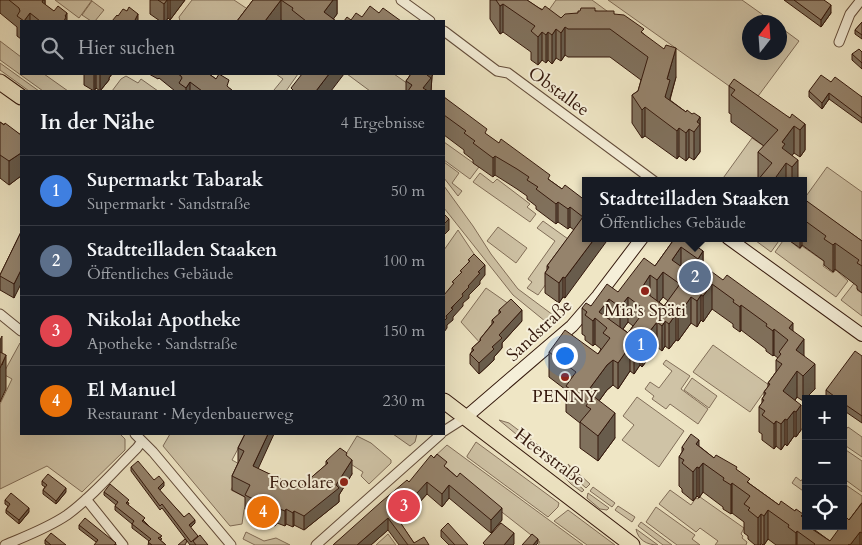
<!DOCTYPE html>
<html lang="de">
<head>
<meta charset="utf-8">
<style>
  body { margin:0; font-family:Cardo,serif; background:#20242c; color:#f1f3f6 }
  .controls { position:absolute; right:15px; bottom:15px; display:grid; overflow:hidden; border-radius:0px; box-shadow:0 5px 20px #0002 }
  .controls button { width:45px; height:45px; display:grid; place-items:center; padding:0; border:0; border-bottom:1px solid #363941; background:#171b24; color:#f1f3f6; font:25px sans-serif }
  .compass { position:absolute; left:742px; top:15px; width:45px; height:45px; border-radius:50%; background:#171b24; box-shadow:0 5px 20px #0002; rotate:17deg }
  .you { position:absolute; left:564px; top:355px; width:18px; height:18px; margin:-12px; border:4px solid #fff; border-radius:50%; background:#1a73e8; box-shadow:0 0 0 8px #1a73e833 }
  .badge { display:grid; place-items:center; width:32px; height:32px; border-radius:50%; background:#d93025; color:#fff; font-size:16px; font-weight:700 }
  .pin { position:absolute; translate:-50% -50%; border:2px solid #fff; box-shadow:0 1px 5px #0006 }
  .popup { position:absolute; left:582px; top:177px; width:225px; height:65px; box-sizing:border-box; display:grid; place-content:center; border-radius:0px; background:#171b24; filter:drop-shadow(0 1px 4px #0005); font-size:16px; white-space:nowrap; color:#9ea1a6 }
  .popup b { font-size:19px; color:#f1f3f6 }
  .popup::after { content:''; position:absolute; left:50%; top:100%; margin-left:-10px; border:10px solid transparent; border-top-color:#171b24 }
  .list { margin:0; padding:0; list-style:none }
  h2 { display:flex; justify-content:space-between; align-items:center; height:65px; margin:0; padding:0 20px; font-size:21px }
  h2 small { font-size:16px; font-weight:400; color:#9ea1a6 }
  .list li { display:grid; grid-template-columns:32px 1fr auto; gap:15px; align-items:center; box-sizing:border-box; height:70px; padding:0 20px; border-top:1px solid #363941 }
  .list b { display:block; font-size:19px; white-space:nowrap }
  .list p { margin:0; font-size:16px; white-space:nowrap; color:#9ea1a6 }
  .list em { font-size:16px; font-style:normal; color:#9ea1a6 }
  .icon { flex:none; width:28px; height:28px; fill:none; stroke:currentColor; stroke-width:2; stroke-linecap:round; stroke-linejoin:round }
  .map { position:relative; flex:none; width:862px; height:545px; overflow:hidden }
  .search { position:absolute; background:#171b24; box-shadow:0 5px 20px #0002; left:20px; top:20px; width:425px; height:55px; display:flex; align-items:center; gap:12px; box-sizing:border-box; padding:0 18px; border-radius:0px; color:#9ea1a6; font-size:19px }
  .panel { position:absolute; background:#171b24; box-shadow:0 5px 20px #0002; left:20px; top:90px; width:425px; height:345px; border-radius:0px }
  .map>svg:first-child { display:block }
  .green { fill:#cfc3a6; stroke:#826e59 }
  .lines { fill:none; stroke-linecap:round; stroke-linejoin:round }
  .street-casing { stroke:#634c3a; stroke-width:11 }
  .secondary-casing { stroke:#34180c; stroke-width:14 }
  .primary-casing { stroke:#34180c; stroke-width:17 }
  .street { stroke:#f5efd9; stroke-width:9 }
  .secondary { stroke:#f5efd9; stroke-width:12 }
  .primary { stroke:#efe6c5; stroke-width:15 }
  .wall { fill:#80715d; stroke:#34180c; fill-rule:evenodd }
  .shaded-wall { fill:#685c4c; stroke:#34180c }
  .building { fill:#95836c; stroke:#34180c; fill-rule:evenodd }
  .poi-dot { fill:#8f2418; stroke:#f5efd9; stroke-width:2 }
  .labels { text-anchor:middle; stroke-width:4; stroke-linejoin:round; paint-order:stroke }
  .street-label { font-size:18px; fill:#34180c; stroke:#f5efd9 }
  .poi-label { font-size:18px; fill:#34180c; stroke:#f5efd9 }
</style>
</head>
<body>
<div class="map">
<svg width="862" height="545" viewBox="0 0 862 545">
  <rect width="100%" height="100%" fill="#efe6c5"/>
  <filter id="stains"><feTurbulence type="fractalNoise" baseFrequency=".004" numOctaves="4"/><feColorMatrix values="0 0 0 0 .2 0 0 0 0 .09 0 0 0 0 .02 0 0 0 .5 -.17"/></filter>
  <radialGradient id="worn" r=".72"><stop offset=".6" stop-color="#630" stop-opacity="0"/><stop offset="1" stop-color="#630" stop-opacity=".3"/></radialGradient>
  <path class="green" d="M55,0H92L79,18Z
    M192,0H234L252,12L245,21H180L179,17Z
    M556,0H592L626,25L539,24Z
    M608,0H742L773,22H750V52H780V27L799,41L753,103Z
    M92,1L104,10L95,21H91L82,15Z
    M0,41L21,57V74H44L68,91H43L0,60Z
    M0,63L39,91H29L0,70Z
    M276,74H298L286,91H276L274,90L283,79Z
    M347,74H394L411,86L407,91H370Z
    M126,76L138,83L141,79L158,91H112L121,79Z
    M752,138L778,156L761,181H721Z
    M444,142L479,167L470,179L444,160Z
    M444,162L459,173L452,183L462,191L458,196L444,178Z
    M827,167L862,192V256L804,212V199Z
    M480,173L493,183L497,179L530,204L527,207L536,214L530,222L473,182Z
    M444,186L473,226L491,254L518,289L553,315L551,326L513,295L444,208Z
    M543,221L575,244L538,295L527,288L532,282L528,279L555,241L537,228Z
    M498,227L527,248L516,263L487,241Z
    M458,230L474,254L444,299V250Z
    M752,238H781L771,252Z
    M785,238H792L790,241L800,249L802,246L825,262L823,266L833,273L836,270L848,281L836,297L775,252Z
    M855,282L860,286L857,290L862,293V316L841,300Z
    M486,288L509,304L481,344L461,322Z
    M20,343L21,345V434H120L125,439V450L82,492L47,466L0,489V404L12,379L3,374Z
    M713,345L769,385L750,412L693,372Z
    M666,360L690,376L681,389L708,409L698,424L670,404L666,409L652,399L654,396L645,389L650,382L659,388L672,371L663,364Z
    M692,378L717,396L709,408L684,390Z
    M637,397L684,431L659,467L622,440L634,425L623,416Z
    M499,420L509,423L566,466L575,482L584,490L582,492L571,484L551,463Z
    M848,427L862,437V457L843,444V433Z
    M170,434H246L232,460L243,466L231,490L249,499L244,510L242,524L230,526L163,446Z
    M393,434H417L415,442L410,446Z
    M357,436L371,443L391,460V463L369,484L361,476L363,472L343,459Z
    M476,442L559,503L558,507L548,517L467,457V456Z
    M447,445L583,545H538L540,542L433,458Z
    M843,448L862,461V492L843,478Z
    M568,464L590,484L586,488L577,480Z
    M806,474V493L792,483L796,477L801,481Z
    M843,483L862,496V502L847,523L843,520Z
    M593,487L615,503L612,507L590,491Z
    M670,490L691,505L696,498L698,499L700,497L744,528L741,534L743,536L742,538L747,542L746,545H715L718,541L700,528L696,532L659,504Z
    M588,493L609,508L607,510L600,509L587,498Z
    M618,506L635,517L632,522L615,510Z
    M656,507L695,535L692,539L700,545H677L646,522Z
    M568,510L615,545H587L554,521Z
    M641,522L672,545H663L638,526Z
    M636,529L658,545C647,545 638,540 636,529Z
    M246,532L264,541L276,538L290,545H255L243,539Z
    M388,534L396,545H376Z"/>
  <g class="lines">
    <defs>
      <path id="street" d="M401,0L430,21
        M444,31L497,71L508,73L654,181
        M839,42L850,14L861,0
        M0,314L21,331
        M444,431L466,417
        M135,434L153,452L231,545
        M86,499L123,545
        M5,545C26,536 48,528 67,515C93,496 115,470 137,448L142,441
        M316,545L441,434"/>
      <path id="secondary" d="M728,238L862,335
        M466,417L572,326L598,296L642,238"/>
      <path id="primary" d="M0,82L21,97
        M444,401L632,545"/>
    </defs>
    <use href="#street" class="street-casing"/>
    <use href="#secondary" class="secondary-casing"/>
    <use href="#primary" class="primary-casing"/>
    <use href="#street" class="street"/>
    <use href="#secondary" class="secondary"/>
    <use href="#primary" class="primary"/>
  </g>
  <path class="wall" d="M0,0H45V5L67,21H21V39L17,36V27L0,13Z
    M150,0H185L170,20L168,18L166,21H160L150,14Z
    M253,0H337V14L333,19L336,21H283L281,20L280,21H237Z
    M490,0H527L539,8L561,18L578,13L595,11L614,14L644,34L676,77L670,100L686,112L700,117V152L694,160L689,157L686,161L679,156L677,159L645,136L642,138L632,123V95L638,91L641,80L610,57H568L565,55L561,61L556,58L552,64L548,60L546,63L542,60L538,65L531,60V52L503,32L500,34L490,19Z
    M784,0H824L831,13L821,27Z
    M862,22V39L855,34V30Z
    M862,52V69L852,60V54Z
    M84,74H112L109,78V80L100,91L96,88L94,91L84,85Z
    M149,74H209L233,91H175L159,78L158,79Z
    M411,74H433L432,76L431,91H406V81Z
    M831,82L862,97V123L829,99L822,109L809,97V91Z
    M729,86L790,118L805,124V150L800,157L794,153L792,155L798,181H757L758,179V152L764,146L731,122V114L729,113Z
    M444,97L487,135L562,189L586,201L565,298L563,297L559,303L545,293V273L547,270V266L574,230L570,227L568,229L558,222L556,224L536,209V206L527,199V196L517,189L495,175L493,177L473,163V160L464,153V150L444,135Z
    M0,122L21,135V176L9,185L0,178Z
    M804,200L862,241V293L857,289V286L835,269L833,272L824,265V261L802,245L800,248L790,241V238H804Z
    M21,232L14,298L0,290V275Z
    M675,238L703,251V276L793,331L804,356L815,389L803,401L797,397L795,400L801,430L796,437L794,436L787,446L785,444L781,450L776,446L774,449L762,440V434L759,432V407L762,403V399L764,396V392L768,387V383L776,372V360L778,358L774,355L773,356L766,351V349L741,330L740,332L733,327V324L712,309L703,322L701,320L697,327L691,323L678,341L676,340L669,349L665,346L662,351L657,347L642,367L640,365L634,374L630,371L618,389L613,385L607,390L599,401L615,438L598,461L580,448V423L566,412V390L549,377V352L598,354L601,349L595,344L593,346L585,340V336L582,334V308L591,306L618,292L655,266ZM663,297L668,301L664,306L659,302ZM628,322L633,326L628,333L623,329Z
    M499,310L522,321L502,343V348L494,357V360L479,374L470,364V354L472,351V348L480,341V339L492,324V320L499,314Z
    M862,356V423L843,410V399H828L826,398V390Z
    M245,434L258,469L299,488L326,465V461L347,456L352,474L339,495V502L304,530L294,525L293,527L286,524L285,526L277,523L275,526L268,523V520L245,509V497L232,490V476L238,463V448Z
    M699,446L714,458L737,470L750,484L768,497L779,505L803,517L815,526V530L830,541L849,520L862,503V545H776L768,539L764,545L761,544L760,545H755L748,539V536L744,533V522L732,513L731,514L723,509V507L703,492L699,498L697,496L693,501L682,492V489L679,486V457L682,452V447Z
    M131,467L164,486L159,490L184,517L195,523L190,527L198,537L208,545H190L162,508L160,510L131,471Z
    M447,468L502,520L491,533L449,498L442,507L427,494L417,505L399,521L414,543L429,545H399L388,530L371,545H333L409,482Z
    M42,481L66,492L56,504L43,494V490L45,487L42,485Z
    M104,492L129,503L128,505L162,539L160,540L166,545H148L149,541L132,528V524L115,510V506L116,505L104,495Z
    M5,500L29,512L19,524L6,513V510L8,506L5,504Z
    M79,525L116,545L96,542L79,529Z
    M441,530L468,545H449L441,537Z
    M45,540L66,545H47L45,544Z"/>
  <path class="shaded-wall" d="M43,0H45V17L42,2Z
    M167,0H168V18L166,21H164V4Z
    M170,0H185L170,20Z
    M281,0V20L280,21H265Z
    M333,0H337V14L332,21L324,12Z
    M503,4V32L500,34V6Z
    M831,5V13L821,27V20Z
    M30,13V21H24Z
    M67,13V21H64L65,16Z
    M138,14V21H135V20Z
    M565,27V55L561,61V33Z
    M556,29V58L552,64V35Z
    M542,32V60L538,65V37Z
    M548,32V60L546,63V35Z
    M676,48V77L670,98V108L665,97L667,79Z
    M94,74H96V88L94,91Z
    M100,74H112L109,78V80L100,91Z
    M329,74H344L331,91H316Z
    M426,74H433L432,76L431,91H423Z
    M190,82V91H186V88Z
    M829,93V99L822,109V103Z
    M645,107V136L642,138V110Z
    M700,117V152L694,160V132L697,122Z
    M805,124V150L800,157V130Z
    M794,126V153L786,164V181H776V177L782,142Z
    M679,128V156L677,159V131Z
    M689,129V157L686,161V133Z
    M21,153V176L9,185V161Z
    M495,156V175L493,177V158Z
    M798,160V181H792V167Z
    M558,202V222L556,224V204Z
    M570,207V227L568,229V209Z
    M449,219V230L444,235V238V224Z
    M595,238H609L565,298V278Z
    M800,238H802V245L800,248Z
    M835,243V269L833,272V245Z
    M681,247V273L672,260Z
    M703,251V277L698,285V259Z
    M485,265V275L480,281V284L469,295V298L463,303V306L453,317V320L447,325V328L444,332V321L446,316L478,272Z
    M21,270V284L14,298V284Z
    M663,272V297L657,305V280Z
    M650,275V301L641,289Z
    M563,277V297L559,303V283Z
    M712,284V309L703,322V296Z
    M701,295V320L697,327V301Z
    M628,297V322L620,333V307Z
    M691,297V323L678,341V316Z
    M609,299V324L599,312Z
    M741,305V330L740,332V307Z
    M522,310V321L502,343V348L494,357V360L479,374V363L492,347L499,335Z
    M676,314V340L669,349V324Z
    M595,318V344L593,346V321Z
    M665,321V346L662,351V326Z
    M657,322V347L642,367V341Z
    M793,323V348L789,328Z
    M774,329V355L773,356V331Z
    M2,336V365L6,355V389L0,402V340Z
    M804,339V365L797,371V397L783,417V391L796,350Z
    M640,340V365L634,374V349Z
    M630,346V371L618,389V363Z
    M613,360V385L607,390L591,412L588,392L590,388L607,365Z
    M815,364V389L803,401V376Z
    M801,405V430L796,437V412Z
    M794,411V436L787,446V420Z
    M615,413V438L598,461V436Z
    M785,419V444L781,450V424Z
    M776,421V446L774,449V424Z
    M268,434H274L253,480V466Z
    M699,440V468L697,467V496L693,501V472L696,444Z
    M352,460V474L339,495V502L304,530V516L336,485Z
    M703,463V492L699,498V468Z
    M164,482V486L158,492V488Z
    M427,482V494L417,505L394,526V513Z
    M732,483V513L731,514V485Z
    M449,485V498L442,507V494Z
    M66,488V492L56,504V501Z
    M29,508V512L19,524V520Z
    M277,508V523L275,526V512Z
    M502,508V520L491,533V520Z
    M286,509V524L285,526V511Z
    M768,510V539L764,545V516Z
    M294,511V525L293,527V513Z
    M761,514V544L760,545H758V518Z
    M388,518V530L371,545H357Z
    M195,520V523L189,529V525Z
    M797,531V545H796V533Z
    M860,532V545H850Z
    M514,533V544L513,545H504Z
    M538,539V543L536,545H533Z"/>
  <path class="building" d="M9,0H43L42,2L54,11L58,6L67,13L65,16L66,17L64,21H40L30,13L24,21L17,16L20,11L19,8Z
    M158,0H167L164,4Z
    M253,0H281L265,21H237Z
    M281,0H333L324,12L336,21H306L292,10L293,8Z
    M496,0H527L542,10L545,6L561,18L565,14L578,13V11H580L581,8H595V11H614V14L624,15L644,29L641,32L664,49L666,45L676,48L667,79L670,80L665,97L686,112L687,110L692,114L694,113L700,117L697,122L700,124L694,132L689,129L686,133L679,128L677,131L645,107L642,110L632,95L638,91L648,57L610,29H568L565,27L561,33L556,29L552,35L548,32L546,35L542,32L538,37L531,31L535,26L503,4L500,6Z
    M794,0H824L831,5L821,20Z
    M370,6L379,13L383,8L401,21H344L347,17L351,20L356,13L362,17Z
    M129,7L138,14L135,20L137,21H112L117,15L118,16L123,9L127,11Z
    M862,22V35L855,30Z
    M859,49L862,52V63L852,54Z
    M178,74H209L216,79L219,74L229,80L227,86L233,91H202L190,82L186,88L179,83L182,78L181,76Z
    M302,74H329L316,91H292L293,90L291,88Z
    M411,74H427V75L431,78L423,88L428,91H408L412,85L406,81Z
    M821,75L831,82L835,77L862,97V118L829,93L822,103L809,91Z
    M734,79L790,118L792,114L805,124L800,130L794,126L782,142L785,144L782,148L798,160L792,167L786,163L776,177L779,179L778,181H757L772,163L758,152L778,130L731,95L735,90L729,86Z
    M444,97L487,129L485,133L499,143L501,139L550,175L548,179L562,189L565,185L586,201V238H595L565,278L563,277L559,283L545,273L549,267L547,266L583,217L570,207L568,209L558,202L556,204L536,189L538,187L527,180L529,177L517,169L495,156L493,158L473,143L475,141L464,133L466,131L444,115Z
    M0,122L4,125L5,123L21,135V153L9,161L0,155Z
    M804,199L862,241V266L857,263L859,260L835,243L833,245L824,239L826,236L804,220Z
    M444,214L449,219L444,224Z
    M21,232V270L14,284L0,276V275Z
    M675,238H685L703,251L698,259L681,247L672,260L700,280L708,269L723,280L727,275L793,323L789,328L804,339L796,350L815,364L803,376L797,371L783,391L801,405L796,412L794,411L787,420L785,419L781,424L776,421L774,424L762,415L765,411L759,407L764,400L762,399L766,393L764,392L770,384L768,383L782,364L776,360L781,354L779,352L788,340L774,329L773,331L766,326L767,324L741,305L740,307L733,302L734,300L712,284L703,296L701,295L697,301L691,297L678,316L676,314L669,324L665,321L662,326L657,322L642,341L640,340L634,349L630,346L618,363L613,360L607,365L590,388L588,392L615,413L598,436L580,422L591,409L586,406L588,403L566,386L576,372L549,352L565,330L598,354L610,338L603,333L607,328L595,318L593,321L585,315L587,312L582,308L586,303L591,306L607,284L618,292L644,258L655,266ZM663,272L680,284L664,306L641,289L650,275L657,280ZM628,297L645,310L628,333L599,312L609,299L620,307Z
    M474,254L485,265L478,272L480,273L468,286L469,287L462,294L463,296L451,308L453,309L446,316L447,318L444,321V295L454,283L452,282L462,272L460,271L470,261L468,260Z
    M511,299L522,310L499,335L502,338L492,347L494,349L479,363L470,354L474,350L472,348L481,340L480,339L494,322L492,320L501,312L499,310Z
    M855,351L862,356V416L843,403V399H838L826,390Z
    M0,352L6,355L0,368Z
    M245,434H268L253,466L299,488L328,463L326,461L340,448L347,453L346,455L352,460L336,485L339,488L304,516L294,511L293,513L286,509L285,511L277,508L275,512L268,509L269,507L245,495L250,485L232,476L244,451L238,448Z
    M691,434L699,440L696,444L714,458L716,455L737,467L736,469L750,479L747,482L768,497L779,505L781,501L795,511L796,509L803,514L801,516L806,519V526H814L812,529L830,541L841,526H843V524L847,518L849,520L862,503V533L860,532L850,545L849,544L848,545H814L815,544L797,531L796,533L788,527L789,525L768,510L764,516L761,514L758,518L748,510L750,508L744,504L750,496L732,483L731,485L723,480L724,478L703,463L699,468L697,467L693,472L682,463L684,460L679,457L684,449L682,447Z
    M437,454L447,462L444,466L457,477L460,473L502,508L491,520L449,485L442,494L427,482L417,493L394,513L414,543L424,537L429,545H408L388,518L357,545H333L381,502L407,480L409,482L431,455L434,458Z
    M138,461L154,480L159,476L164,482L158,488L184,517L189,513L195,520L189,525L198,536L191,542L162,504L160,506L131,467Z
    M48,474L66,488L56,501L43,490L47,485L42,481Z
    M110,484L129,500L126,503L145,518L142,521L162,536L158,538L166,545H152L148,542L151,539L132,524L134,521L115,506L118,502L104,492Z
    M11,493L29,508L19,520L6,510L10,504L5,500Z
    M85,518L116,543L114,545H94L98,540L79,525Z
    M448,523L468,545H455L441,530Z
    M501,523L514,533L504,545H485L483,543Z
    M51,533L66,545H51L45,540Z
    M532,534L538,539L533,545H522Z
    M200,535L208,545H196L193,541Z
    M185,539L187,541L185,545H178Z"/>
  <g class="poi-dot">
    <circle cx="645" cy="291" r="5"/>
    <circle cx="565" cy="377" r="5"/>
    <circle cx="344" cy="482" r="5"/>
  </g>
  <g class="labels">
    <g class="street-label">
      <text transform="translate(559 91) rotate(36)" y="6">Obstallee</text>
      <text transform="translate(539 330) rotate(-43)" y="6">Sandstraße</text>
      <text transform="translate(550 457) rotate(37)" y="6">Heerstraße</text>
    </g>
    <g class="poi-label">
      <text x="645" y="316">Mia's Späti</text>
      <text x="565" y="402">PENNY</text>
      <text x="334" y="488" text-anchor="end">Focolare</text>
    </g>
  </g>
  <rect width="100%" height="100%" filter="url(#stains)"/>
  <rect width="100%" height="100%" fill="url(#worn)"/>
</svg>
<div class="controls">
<button>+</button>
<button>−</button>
<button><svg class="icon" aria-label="locate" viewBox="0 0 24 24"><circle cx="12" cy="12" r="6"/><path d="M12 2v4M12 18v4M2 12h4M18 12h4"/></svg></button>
</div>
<svg class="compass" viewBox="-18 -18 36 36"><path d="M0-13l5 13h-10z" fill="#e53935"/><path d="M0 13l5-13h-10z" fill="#9ea1a6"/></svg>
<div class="you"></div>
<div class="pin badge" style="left:641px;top:345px;background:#3f7fe0">1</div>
<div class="pin badge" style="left:695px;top:277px;background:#5c6f8a">2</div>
<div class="popup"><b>Stadtteilladen Staaken</b>Öffentliches Gebäude</div>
<div class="pin badge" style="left:404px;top:506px;background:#e0444e">3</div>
<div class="pin badge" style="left:263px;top:512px;background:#e8710a">4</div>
<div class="search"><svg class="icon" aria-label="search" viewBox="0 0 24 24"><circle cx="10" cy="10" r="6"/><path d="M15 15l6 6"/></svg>Hier suchen</div>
<section class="panel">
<h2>In der Nähe<small>4 Ergebnisse</small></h2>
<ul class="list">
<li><span class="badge" style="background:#3f7fe0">1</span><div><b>Supermarkt Tabarak</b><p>Supermarkt · Sandstraße</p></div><em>50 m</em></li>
<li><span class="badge" style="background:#5c6f8a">2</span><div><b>Stadtteilladen Staaken</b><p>Öffentliches Gebäude</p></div><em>100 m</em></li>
<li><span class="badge" style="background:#e0444e">3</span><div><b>Nikolai Apotheke</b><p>Apotheke · Sandstraße</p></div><em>150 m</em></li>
<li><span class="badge" style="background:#e8710a">4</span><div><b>El Manuel</b><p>Restaurant · Meydenbauerweg</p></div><em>230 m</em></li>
</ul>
</section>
</div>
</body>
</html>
